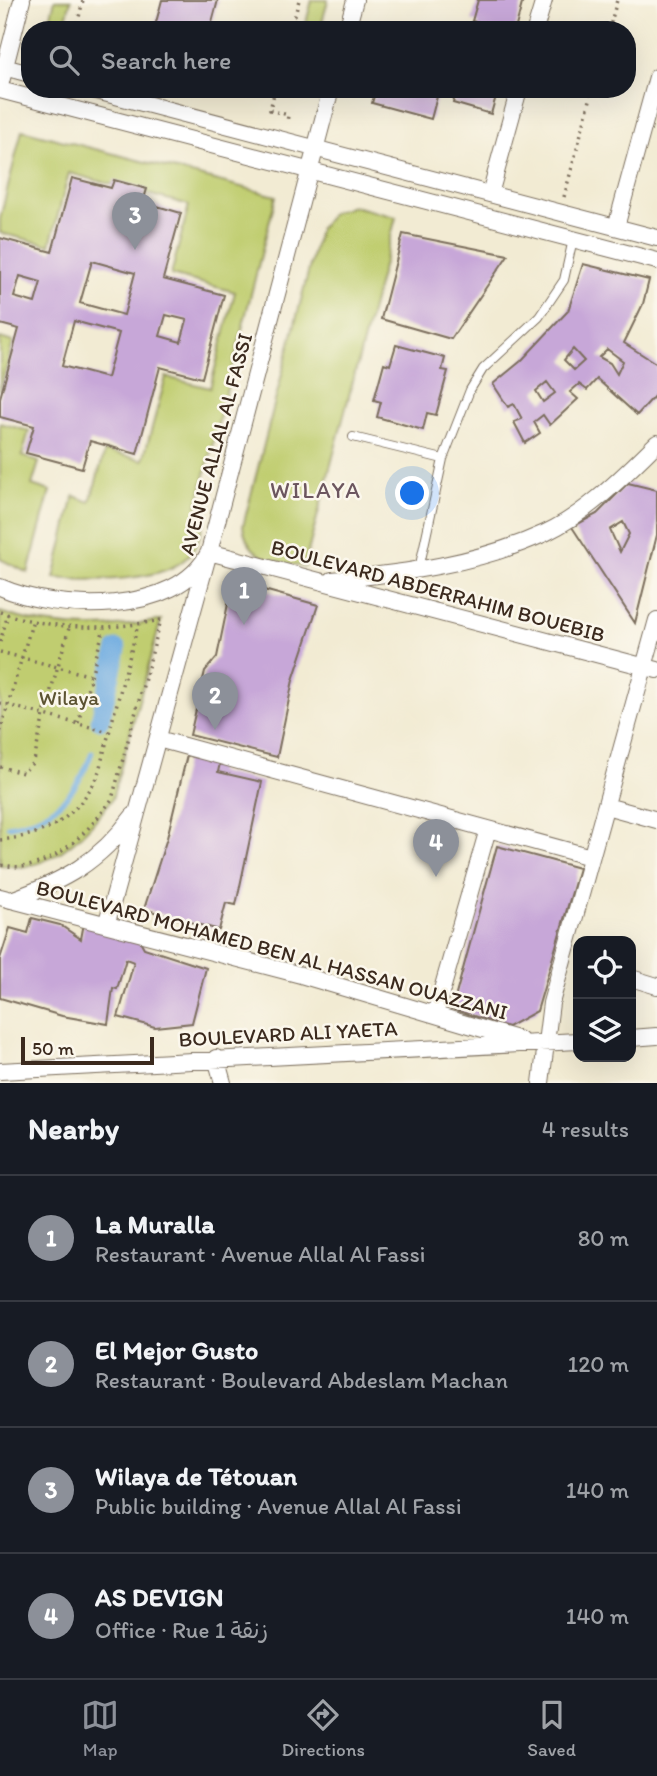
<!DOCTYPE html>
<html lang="en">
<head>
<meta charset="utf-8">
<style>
  body { margin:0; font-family:Itim,"Playpen Sans Arabic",sans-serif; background:#242831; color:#f1f3f6 }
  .controls { position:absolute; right:21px; bottom:21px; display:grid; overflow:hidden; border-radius:14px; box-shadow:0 7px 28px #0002 }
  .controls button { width:63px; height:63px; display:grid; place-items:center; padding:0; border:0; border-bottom:2px solid #363941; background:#171b24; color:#f1f3f6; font:35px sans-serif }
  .scale { position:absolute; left:21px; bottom:18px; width:133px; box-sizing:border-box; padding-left:7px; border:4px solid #3b2a1e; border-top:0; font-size:19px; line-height:24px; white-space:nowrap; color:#3b2a1e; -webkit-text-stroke:5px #fbf7ec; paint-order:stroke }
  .you { position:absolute; left:413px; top:494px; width:24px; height:24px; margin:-18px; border:5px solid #fff; border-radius:50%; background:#1a73e8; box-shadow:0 0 0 10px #1a73e833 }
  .badge { display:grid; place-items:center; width:46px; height:46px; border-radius:50%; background:#8c9099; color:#fff; font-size:23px; font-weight:700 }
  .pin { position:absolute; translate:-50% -58px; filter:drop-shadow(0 2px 4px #0008) }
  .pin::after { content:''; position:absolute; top:37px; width:24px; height:21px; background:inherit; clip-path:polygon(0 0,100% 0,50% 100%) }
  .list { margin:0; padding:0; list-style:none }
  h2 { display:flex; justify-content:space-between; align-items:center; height:91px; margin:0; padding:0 28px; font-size:30px }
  h2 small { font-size:23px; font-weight:400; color:#9ea1a6 }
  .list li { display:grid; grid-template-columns:46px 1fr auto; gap:21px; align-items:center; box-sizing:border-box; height:126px; padding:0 28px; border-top:2px solid #363941 }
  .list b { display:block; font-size:26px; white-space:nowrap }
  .list p { margin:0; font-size:23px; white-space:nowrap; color:#9ea1a6 }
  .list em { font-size:23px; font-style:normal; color:#9ea1a6 }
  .icon { flex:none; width:38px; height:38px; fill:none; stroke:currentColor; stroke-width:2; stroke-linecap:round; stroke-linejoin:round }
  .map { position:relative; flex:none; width:657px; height:1083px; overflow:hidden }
  .search { position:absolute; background:#171b24; box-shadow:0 7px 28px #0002; left:21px; right:21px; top:21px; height:77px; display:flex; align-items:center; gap:18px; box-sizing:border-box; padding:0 24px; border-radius:28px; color:#9ea1a6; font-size:26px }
  .sheet { height:595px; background:#171b24 }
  nav { display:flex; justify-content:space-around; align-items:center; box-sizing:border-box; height:98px; border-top:2px solid #363941; background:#171b24; font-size:19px; color:#9ea1a6 }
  nav a { display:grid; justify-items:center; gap:4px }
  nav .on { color:#8c9099 }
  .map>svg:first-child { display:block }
  .green { fill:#c0cd6f; stroke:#7e7c46; stroke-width:2 }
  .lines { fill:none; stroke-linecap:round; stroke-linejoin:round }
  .stream { stroke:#6eabe0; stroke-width:5 }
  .canal { stroke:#6eabe0; stroke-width:19 }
  .building { fill:#c7a7d8; fill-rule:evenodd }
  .lane-casing { stroke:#7b6e5d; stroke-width:10 }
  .street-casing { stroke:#7b6e5d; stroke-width:18 }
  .path { stroke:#7b6e5d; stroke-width:3.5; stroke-dasharray:2 5; stroke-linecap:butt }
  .lane { stroke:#fff; stroke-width:8 }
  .street { stroke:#fff; stroke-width:16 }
  .labels { text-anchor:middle; stroke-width:5; stroke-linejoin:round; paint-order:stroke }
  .street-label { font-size:21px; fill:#3b2a1e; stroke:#fbf7ec }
  .park-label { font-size:21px; fill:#5c5332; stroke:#fbf7ec }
  .neighbourhood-label { font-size:23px; letter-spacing:2px; fill:#6c565f; stroke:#fbf7ec }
</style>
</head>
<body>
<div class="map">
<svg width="657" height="1083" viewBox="0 0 657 1083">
  <rect width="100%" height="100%" fill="#fbf7ec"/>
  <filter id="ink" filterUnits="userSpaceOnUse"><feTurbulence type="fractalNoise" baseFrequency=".0143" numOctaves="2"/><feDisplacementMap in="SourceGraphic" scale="14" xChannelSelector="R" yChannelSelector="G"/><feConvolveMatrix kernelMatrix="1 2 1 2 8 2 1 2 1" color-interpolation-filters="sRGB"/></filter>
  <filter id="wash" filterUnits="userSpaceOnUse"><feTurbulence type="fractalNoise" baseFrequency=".00686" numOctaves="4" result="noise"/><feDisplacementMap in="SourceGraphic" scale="28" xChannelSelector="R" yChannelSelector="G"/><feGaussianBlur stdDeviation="1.57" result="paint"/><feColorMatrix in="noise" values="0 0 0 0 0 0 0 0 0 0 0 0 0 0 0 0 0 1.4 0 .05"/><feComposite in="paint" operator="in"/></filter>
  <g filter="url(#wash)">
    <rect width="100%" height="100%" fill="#f2ebd3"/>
    <path class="green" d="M55,0H71L63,30H47Z
      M312,0H328L320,30H304Z
      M22,130L276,196L197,506L206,509C203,524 200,542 190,554C166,584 87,581 54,578L74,496L90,502L105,451L143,460L166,377L210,388L235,292L171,275L189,205L69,173L50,245L0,233V219Z
      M353,206L396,217L304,567C275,561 248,560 243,526L319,230L332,213Z
      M0,338L13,342L0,391Z
      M0,423L29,431L22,456L39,462L32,485L50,491L28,573L0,559Z
      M0,612C53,630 106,631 161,620L112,799C92,827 63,859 28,866C19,868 9,866 0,865Z"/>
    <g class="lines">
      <path class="stream" d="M8,826C52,819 78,794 92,752"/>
      <path class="canal" d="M100,720L117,649"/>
    </g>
    <g id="blocks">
      <path class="building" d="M162,0H218L210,30H154Z
        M478,0H523L515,30H477L479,23L472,21Z
        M376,89H439L431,119L372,103Z
        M457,89H498L491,114L453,103Z
        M72,178L111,188L114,180L147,189L143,202L181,213L163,279L224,295L202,378L160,367L137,454L90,441L82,468L26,453L34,426L0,417V398L19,329L0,324V238L52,252ZM92,261L135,273L124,315L80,303ZM20,276L41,282L35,303L14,297ZM166,315L187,320L181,342L160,336ZM74,321L119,333L107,378L62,366Z
        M403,234L508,255L451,339L381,319Z
        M583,264L649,280L643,304L624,343L657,364V393L637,415L597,379L587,390L579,384L570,392L578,399L550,425L543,415L534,422L540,433L525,443L514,422L522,419L514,404L508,407L493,384L521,361L568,311ZM573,349L584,361L574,370L564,360ZM607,349L623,361L617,374L610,363L599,357ZM547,382L555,393L543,402L536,391Z
        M396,345L445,358L442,370L448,371L436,415L427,413L423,430L377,417L381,402L374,400L384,363L390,365Z
        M628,483L657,490V535L635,623L572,527L597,514ZM623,522L629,534L620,552L610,530Z
        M253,587L318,605L293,680L277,757L190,735L205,671L217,657L230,594Z
        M187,755L220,763L218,772L262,782L236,905L226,903L219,930L144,909L167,838Z
        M497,846L579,868L537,1011L508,1027L452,1009Z
        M32,918L60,925L81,939L84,923L139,939L144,948L206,968L192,1023L155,1027L118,1017L134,962L126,959L117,989L113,988L108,1024L62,1016L0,998V959L10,928L28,933Z"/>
    </g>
  </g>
  <g filter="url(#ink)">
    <use href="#blocks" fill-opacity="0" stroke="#7b6e5d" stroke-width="2"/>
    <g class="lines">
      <defs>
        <path id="lane" d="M353,437L443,459
          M419,569L443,459L470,390L483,369L539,317L564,280L573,239"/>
        <path id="street" d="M347,30L355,0
          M535,30L544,0
          M0,66L30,74
          M0,86L22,0
          M89,89L657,238
          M0,90L657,261
          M490,194L519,89
          M616,227L657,77
          M332,580C405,573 478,564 545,533C588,513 624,475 657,443
          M0,587C56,612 177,617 209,552L657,670
          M158,739L591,857
          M606,806L657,820
          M0,897L301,975L520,1040
          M11,900C64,881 99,862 133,816
          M107,922L209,552L331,89
          M631,978L657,986
          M435,1014L488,829
          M631,1038L657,1036
          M216,1058L223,1083
          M0,1071L578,1041
          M541,1083L551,1003L657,620"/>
      </defs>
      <use href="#lane" class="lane-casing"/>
      <use href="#street" class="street-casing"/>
      <path class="path" d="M76,30L83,0
        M291,30L299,0
        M609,30L617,0
        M275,89L270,110L288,115L287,123
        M564,197L593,89
        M0,612C53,630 106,631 161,620L112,799C92,827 63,859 28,866C19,868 9,866 0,865
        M0,642L8,614
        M0,652L92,676
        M0,703L109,732
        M78,723L104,628
        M0,732L33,620
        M0,767L23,773L34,761L44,714L69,628
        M0,840C48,835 73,820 97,778L138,625"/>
      <use href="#lane" class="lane"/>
      <use href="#street" class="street"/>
    </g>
  </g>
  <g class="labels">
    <g class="street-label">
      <text transform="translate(216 444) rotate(-75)" y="7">AVENUE ALLAL AL FASSI</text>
      <text transform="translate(438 591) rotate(15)" y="7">BOULEVARD ABDERRAHIM BOUEBIB</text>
      <text transform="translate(272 950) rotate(15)" y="7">BOULEVARD MOHAMED BEN AL HASSAN OUAZZANI</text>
      <text transform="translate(288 1034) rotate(-3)" y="7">BOULEVARD ALI YAETA</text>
    </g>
    <g class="park-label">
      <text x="69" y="705">Wilaya</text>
    </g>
    <g class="neighbourhood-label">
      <text x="316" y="498">WILAYA</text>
    </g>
  </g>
</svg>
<div class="controls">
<button><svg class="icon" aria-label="locate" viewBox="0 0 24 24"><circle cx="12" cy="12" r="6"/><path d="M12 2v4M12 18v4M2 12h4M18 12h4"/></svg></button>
<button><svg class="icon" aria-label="layers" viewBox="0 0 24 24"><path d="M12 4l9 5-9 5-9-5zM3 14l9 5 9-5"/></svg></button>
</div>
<div class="scale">50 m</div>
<div class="you"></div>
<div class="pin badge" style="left:244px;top:625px">1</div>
<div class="pin badge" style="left:215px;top:730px">2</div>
<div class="pin badge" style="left:135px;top:250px">3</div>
<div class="pin badge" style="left:436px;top:877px">4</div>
<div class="search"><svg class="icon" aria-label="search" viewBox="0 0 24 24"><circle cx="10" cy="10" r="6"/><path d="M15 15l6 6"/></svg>Search here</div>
</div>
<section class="sheet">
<h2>Nearby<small>4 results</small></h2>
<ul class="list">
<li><span class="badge">1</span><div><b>La Muralla</b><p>Restaurant · Avenue Allal Al Fassi</p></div><em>80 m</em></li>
<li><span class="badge">2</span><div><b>El Mejor Gusto</b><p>Restaurant · Boulevard Abdeslam Machan</p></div><em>120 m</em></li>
<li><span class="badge">3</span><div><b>Wilaya de Tétouan</b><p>Public building · Avenue Allal Al Fassi</p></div><em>140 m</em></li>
<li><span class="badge">4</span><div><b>AS DEVIGN</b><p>Office · Rue 1 زنقة</p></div><em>140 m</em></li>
</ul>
</section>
<nav>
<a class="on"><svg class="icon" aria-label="map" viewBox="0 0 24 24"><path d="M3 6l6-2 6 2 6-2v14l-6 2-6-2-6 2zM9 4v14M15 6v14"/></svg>Map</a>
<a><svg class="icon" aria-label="directions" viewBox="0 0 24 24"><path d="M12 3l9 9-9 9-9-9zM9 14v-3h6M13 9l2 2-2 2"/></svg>Directions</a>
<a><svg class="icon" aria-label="saved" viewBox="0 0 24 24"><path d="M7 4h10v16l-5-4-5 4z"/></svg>Saved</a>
</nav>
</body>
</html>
